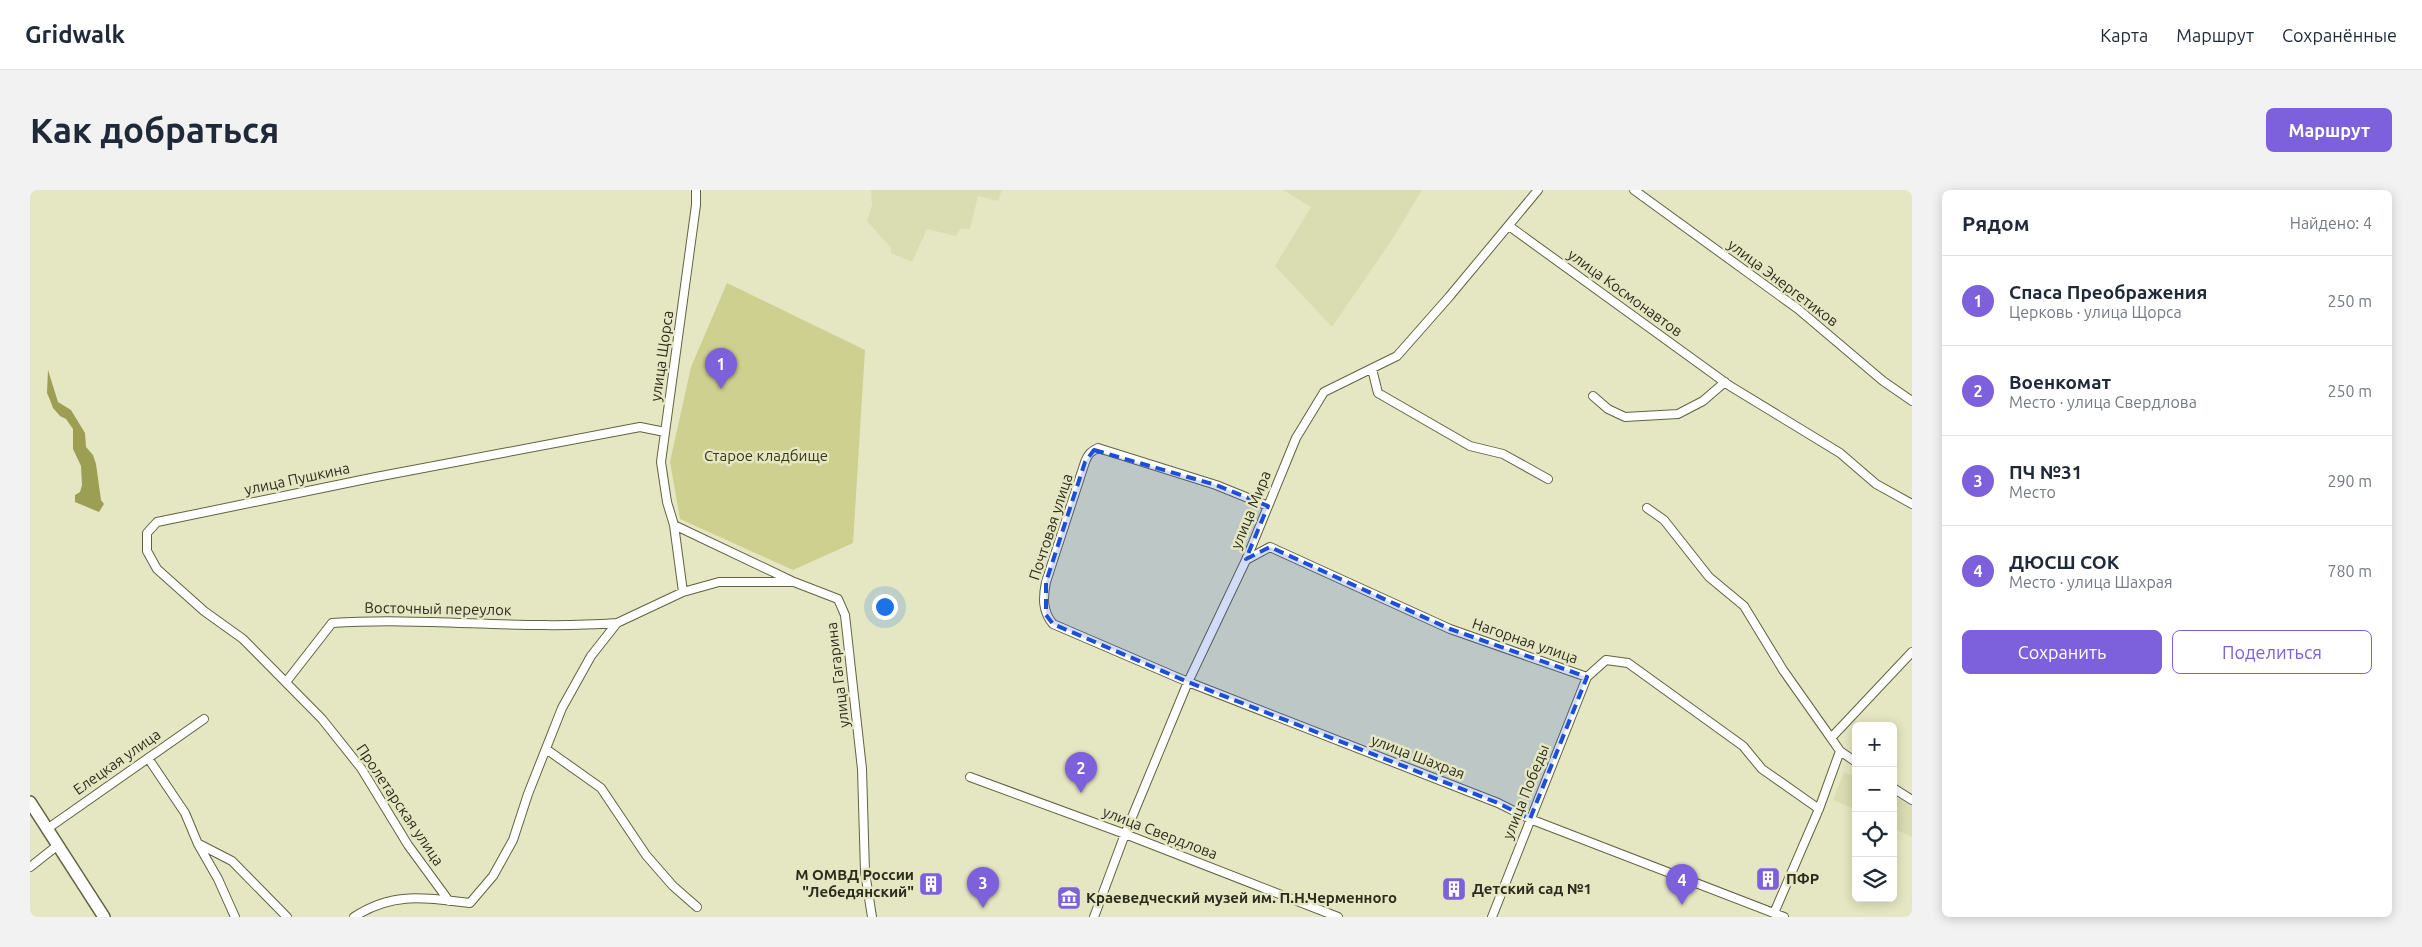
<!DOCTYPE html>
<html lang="ru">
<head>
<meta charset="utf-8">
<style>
  body { margin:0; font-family:Ubuntu,sans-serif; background:#f2f2f3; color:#1f2937 }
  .controls { position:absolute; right:15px; bottom:15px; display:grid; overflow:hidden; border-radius:8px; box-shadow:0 2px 12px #0003 }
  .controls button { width:45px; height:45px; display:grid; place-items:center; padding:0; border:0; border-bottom:1px solid #e0e1e3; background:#fff; color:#1f2937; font:25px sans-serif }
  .you { position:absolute; left:854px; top:416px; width:18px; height:18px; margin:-12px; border:4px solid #fff; border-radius:50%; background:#1a73e8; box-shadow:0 0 0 8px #1a73e833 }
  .badge { display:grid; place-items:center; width:32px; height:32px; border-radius:50%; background:#7d60db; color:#fff; font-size:16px; font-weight:700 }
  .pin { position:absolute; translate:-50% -41px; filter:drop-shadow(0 1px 2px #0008) }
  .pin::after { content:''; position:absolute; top:26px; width:18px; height:15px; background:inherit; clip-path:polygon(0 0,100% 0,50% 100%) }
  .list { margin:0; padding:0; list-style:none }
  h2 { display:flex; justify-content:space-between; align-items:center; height:65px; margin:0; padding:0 20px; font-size:21px }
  h2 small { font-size:16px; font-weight:400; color:#747a83 }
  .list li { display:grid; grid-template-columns:32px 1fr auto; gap:15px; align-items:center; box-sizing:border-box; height:90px; padding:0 20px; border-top:1px solid #e0e1e3 }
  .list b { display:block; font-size:19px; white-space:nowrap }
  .list p { margin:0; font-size:16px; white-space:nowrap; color:#747a83 }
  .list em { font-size:16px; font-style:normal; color:#747a83 }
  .actions { display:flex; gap:10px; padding:15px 20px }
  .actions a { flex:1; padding:11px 0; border:1px solid #7d60db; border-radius:8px; text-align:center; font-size:18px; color:#7d60db }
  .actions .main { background:#7d60db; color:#fff }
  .icon { flex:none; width:28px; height:28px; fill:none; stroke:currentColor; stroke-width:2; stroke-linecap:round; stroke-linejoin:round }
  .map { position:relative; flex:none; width:1882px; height:727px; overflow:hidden; border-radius:8px }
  header { display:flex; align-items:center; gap:30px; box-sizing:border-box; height:70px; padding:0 25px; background:#fff; border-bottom:1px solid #e0e1e3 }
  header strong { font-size:24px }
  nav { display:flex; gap:28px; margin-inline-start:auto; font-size:18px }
  .intro { display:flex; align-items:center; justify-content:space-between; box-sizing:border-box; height:120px; padding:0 30px }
  h1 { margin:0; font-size:35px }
  .button { padding:12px 22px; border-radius:8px; background:#7d60db; color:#fff; font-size:18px; font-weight:700 }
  main { display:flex; gap:30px; padding:0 30px }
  aside { flex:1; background:#fff; border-radius:8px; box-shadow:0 2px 12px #0003 }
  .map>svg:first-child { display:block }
  .built { fill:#daddb1 }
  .green { fill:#cdd08f }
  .water { fill:#9c9f53 }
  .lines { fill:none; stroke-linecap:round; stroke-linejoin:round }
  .minor-casing { stroke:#616342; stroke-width:10 }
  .secondary-casing { stroke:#616342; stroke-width:14 }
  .minor { stroke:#fff; stroke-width:8 }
  .secondary { stroke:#fff; stroke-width:11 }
  .marked { fill:#1d4ed8; fill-opacity:0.2; stroke:#1d4ed8; stroke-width:4; stroke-dasharray:10 6; stroke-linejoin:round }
  .labels { text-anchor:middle; stroke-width:5; stroke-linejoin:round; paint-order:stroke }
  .street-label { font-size:15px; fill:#2b2c1e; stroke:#e5e7c2 }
  .park-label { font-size:15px; fill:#373817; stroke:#e5e7c2 }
  .poi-label { font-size:15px; font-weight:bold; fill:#2b2c1e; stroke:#e5e7c2; text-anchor:start }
</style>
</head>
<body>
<header>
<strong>Gridwalk</strong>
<nav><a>Карта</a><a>Маршрут</a><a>Сохранённые</a></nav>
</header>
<div class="intro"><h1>Как добраться</h1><a class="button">Маршрут</a></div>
<main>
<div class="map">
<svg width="1882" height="727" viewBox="0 0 1882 727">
  <rect width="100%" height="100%" fill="#e5e7c2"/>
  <path class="built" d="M841,0H972L968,11L948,6L940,39H930L926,46L897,39L882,72L861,63V58L837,31L842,15Z
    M1253,0H1392L1361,51L1302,137L1245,76L1281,17Z
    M1814,582L1826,587V620L1803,610Z
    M1863,606L1882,615V647L1863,638Z"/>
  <path class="green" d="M697,93L835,160L823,353L763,380L650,329L640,272L661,177Z"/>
  <path class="water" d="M18,180L28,212L41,220L55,243L56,257L63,265L66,274L71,310L74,314L69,322L45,312V305L50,302L52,295L51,276L43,259V239L36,229L30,226L23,218L20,210L17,203Z"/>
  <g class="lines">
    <defs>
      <path id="minor" d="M1604,0L1768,119L1853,191L1882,211
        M1479,36L1700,196L1810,263L1846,294L1882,314
        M1342,179L1348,203L1440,256L1473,264L1518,289
        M1563,206L1578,219L1595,227L1648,224L1673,211L1695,192
        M1238,316L1186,295L1068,258C1061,261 1058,264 1055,272L1016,392C1013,407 1012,421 1023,434L1158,492L1468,613L1500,629L1754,727
        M1617,318L1634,330L1679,387L1714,416L1753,480L1801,548L1810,561L1826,572
        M644,335L762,391
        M1216,370L1240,357L1420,439L1557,487
        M653,402L644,335L637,312L631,272L666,15V0
        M256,492L302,433C397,427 492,440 587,433
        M1801,548L1882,462
        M516,559L571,598L616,665L643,696L667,717
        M118,568L155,623L168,654L188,689L205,727
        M940,587L1095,644L1308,727
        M1863,598L1882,610
        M17,639L174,529
        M169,654L202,671L257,727
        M0,677L28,655
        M419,711L378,655L331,578L292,529L213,449L174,421L127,379L117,361V343L127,332L346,287L610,237L635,242
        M1744,723L1789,619L1810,561
        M324,727C363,701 397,708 440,713L463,686L483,650L498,604L532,518L561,466L587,433L653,402L689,392H764L808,409L815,425L832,579L835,682L842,727
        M1064,727L1095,644L1158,492L1216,370L1266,248L1294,202L1367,166L1419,107L1508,0
        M1462,727L1557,487L1576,470L1598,473L1713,556L1732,579L1789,619"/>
      <path id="secondary" d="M0,612L74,727"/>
    </defs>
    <use href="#minor" class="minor-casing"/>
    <use href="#secondary" class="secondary-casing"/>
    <use href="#minor" class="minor"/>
    <use href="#secondary" class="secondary"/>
  </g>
  <path class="marked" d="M1064,260L1186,295L1238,316L1216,369L1240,357L1420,439L1557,487L1500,629L1468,613L1158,492L1023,434L1016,425V392L1055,272Z"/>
  <defs>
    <symbol id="building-square" viewBox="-11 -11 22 22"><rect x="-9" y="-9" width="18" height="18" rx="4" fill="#7d60db" stroke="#e5e7c2"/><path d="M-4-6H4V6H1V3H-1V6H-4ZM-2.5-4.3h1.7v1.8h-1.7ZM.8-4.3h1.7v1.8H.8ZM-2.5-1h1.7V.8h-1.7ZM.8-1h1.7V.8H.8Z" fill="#fff"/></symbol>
    <symbol id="museum-square" viewBox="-11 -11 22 22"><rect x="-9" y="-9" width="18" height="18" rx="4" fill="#7d60db" stroke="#e5e7c2"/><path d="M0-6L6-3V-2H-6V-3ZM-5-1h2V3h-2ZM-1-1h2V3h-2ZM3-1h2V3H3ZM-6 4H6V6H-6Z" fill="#fff"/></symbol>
  </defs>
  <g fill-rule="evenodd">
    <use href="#building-square" x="1724" y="675" width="28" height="28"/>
    <use href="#building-square" x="887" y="680" width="28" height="28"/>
    <use href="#building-square" x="1410" y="685" width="28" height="28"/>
    <use href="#museum-square" x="1025" y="694" width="28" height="28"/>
  </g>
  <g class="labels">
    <g class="street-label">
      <text transform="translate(1753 93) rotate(37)" y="5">улица Энергетиков</text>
      <text transform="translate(1595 103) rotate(36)" y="5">улица Космонавтов</text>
      <text transform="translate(632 166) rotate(-82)" y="5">улица Щорса</text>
      <text transform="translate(267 289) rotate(-12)" y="5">улица Пушкина</text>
      <text transform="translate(1221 320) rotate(-68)" y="5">улица Мира</text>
      <text transform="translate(1021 337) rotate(-72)" y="5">Почтовая улица</text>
      <text transform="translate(408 419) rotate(1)" y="5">Восточный переулок</text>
      <text transform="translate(1495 451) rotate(19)" y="5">Нагорная улица</text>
      <text transform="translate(808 485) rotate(-97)" y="5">улица Гагарина</text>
      <text transform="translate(1388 567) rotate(21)" y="5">улица Шахрая</text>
      <text transform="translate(87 572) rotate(-35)" y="5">Елецкая улица</text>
      <text transform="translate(1496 602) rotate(-68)" y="5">улица Победы</text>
      <text transform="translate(370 615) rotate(56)" y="5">Пролетарская улица</text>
      <text transform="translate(1130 643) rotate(21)" y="5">улица Свердлова</text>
    </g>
    <g class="park-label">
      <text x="736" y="271">Старое кладбище</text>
    </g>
    <g class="poi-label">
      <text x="884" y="690" text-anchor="end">М ОМВД России<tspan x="884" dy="17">"Лебедянский"</tspan></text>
      <text x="1756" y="694">ПФР</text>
      <text x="1442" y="704">Детский сад №1</text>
      <text x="1056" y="713">Краеведческий музей им. П.Н.Черменного</text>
    </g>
  </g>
</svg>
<div class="controls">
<button>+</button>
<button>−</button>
<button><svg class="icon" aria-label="locate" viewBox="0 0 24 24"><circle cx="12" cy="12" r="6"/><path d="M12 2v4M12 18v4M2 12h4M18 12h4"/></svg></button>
<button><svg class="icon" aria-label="layers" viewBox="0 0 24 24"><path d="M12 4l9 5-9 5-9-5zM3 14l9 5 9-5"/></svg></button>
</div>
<div class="you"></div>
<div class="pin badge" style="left:691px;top:199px">1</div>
<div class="pin badge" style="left:1051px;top:603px">2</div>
<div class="pin badge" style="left:953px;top:718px">3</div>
<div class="pin badge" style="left:1652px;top:715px">4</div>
</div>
<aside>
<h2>Рядом<small>Найдено: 4</small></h2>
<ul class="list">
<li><span class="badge">1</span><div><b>Спаса Преображения</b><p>Церковь · улица Щорса</p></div><em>250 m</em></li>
<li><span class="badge">2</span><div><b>Военкомат</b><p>Место · улица Свердлова</p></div><em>250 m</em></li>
<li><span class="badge">3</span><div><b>ПЧ №31</b><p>Место</p></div><em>290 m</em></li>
<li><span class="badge">4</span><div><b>ДЮСШ СОК</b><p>Место · улица Шахрая</p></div><em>780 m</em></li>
</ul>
<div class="actions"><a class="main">Сохранить</a><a>Поделиться</a></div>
</aside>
</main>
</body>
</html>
